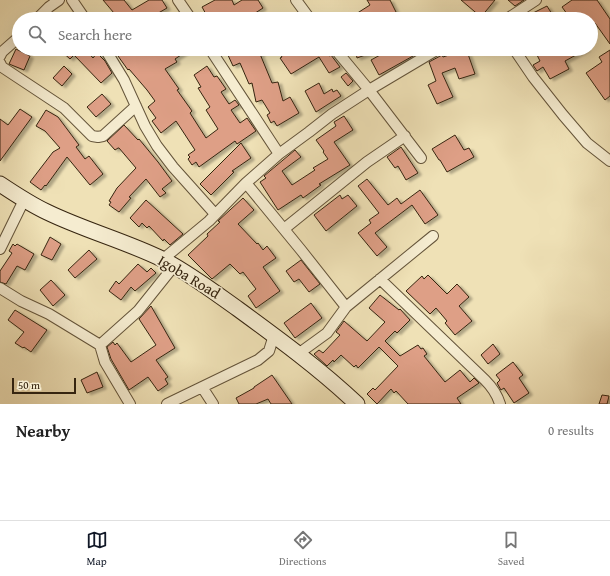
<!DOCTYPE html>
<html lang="en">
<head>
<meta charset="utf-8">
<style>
  body { margin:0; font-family:"Gentium Book Plus",serif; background:#f6f6f6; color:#222 }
  .scale { position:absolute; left:12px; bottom:10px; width:64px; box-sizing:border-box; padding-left:4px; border:2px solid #362510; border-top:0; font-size:11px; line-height:14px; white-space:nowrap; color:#362510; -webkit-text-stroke:3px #f5ecd0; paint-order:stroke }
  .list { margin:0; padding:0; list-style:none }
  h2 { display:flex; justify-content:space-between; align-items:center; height:52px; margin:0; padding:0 16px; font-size:17px }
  h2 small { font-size:13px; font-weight:400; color:#767676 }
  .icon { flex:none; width:22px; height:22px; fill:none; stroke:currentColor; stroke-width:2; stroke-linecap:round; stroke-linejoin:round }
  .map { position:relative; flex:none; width:610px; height:404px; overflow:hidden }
  .search { position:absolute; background:#fff; box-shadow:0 4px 16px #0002; left:12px; right:12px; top:12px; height:44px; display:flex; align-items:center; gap:10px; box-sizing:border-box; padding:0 14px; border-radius:22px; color:#767676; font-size:15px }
  .sheet { height:116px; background:#fff }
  nav { display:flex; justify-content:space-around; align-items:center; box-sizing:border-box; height:56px; border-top:1px solid #e0e0e0; background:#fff; font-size:11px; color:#767676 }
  nav a { display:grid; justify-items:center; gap:2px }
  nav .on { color:#111827 }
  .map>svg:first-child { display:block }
  .building { fill:#de9f86; stroke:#362510; filter:url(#shadow) }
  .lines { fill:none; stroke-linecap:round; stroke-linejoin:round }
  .street-casing { stroke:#64543a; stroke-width:12 }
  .secondary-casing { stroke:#362510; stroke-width:17 }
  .street { stroke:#f5ecd0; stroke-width:10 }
  .secondary { stroke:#f5ecd0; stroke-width:15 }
  .labels { text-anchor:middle; stroke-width:3.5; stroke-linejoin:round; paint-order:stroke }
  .street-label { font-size:15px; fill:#362510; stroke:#f5ecd0 }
</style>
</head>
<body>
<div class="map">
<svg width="610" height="404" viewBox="0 0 610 404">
  <defs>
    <filter id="shadow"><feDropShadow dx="3.5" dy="2" stdDeviation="1" flood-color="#0004"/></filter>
  </defs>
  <rect width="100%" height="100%" fill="#efe1b6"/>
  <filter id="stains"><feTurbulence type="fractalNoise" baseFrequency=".005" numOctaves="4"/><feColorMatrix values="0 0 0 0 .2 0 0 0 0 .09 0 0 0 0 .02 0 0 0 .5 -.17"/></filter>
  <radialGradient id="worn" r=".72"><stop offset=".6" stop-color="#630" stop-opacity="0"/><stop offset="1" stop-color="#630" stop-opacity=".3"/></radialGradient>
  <path class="building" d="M103,0H124L132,10L149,0H162L167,8L148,19H119Z
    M215,0H232L234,5L242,0H258L263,8L246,19H213L211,14L207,16L202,7Z
    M367,0H390L398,16L393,19H348L370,5Z
    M461,0H495L481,17Z
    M508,0H524L515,6Z
    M572,0H597L610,19V44L595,23L591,25V19H583L578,13L570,18L562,7Z
    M547,6L555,19H534L531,14Z
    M16,49L30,56L24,70L9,64Z
    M59,49H85L93,58L97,53L105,61L112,73L101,83L74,55L70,59Z
    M113,49H190L175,59L177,62L165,69L179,89L177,90L192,111L190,113L206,138L218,129L206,110L210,107L198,88L201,87L194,75L207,66L214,77L217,76L226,89L221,92L229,104L235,100L239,105L231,110L240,123L247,118L256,131L237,144L235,141L199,167L196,162L192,165L188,159L190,157L188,155L195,150L176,121L161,133L152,121L156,118L148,107L155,101L147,90L129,69L128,70Z
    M236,49H268L260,54L272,83L278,82L283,101L290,97L299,113L277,126L274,121L271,123L267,115L270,113L262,100L256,102L252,83L249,84L240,63L233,66L227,53Z
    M277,49H329L326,52L329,56L331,55L340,67L329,73L319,57L291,74L280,58L282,57Z
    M355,49H379V50L357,58Z
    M391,49H409L413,56L379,75L371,60Z
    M534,49H554L557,55L568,49H587L565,61L569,69L550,79L543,67L537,71L533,65L540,61Z
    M464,50L465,55L468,54L475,74L459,79L455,68L442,73L453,97L437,104L428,85L436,81L429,62L442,55L443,57Z
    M610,50V96L605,100L586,73L602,62L599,57Z
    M64,66L72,74L62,86L53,78Z
    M346,73L353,81L348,86L341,77Z
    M319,83L324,94L332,89L333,92L337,90L341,96L316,112L305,91Z
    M102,94L111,104L96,117L87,107Z
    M20,109L32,117L0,161V119L8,125Z
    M46,110L58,117L79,145L76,147L85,159L89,156L103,174L90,185L67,157L46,186L45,185L41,190L30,182L53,152L60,148L45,131L36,126Z
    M344,116L353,130L334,142L350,165L319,184L321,185L303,198L301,195L278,210L260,182L266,178L264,176L295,150L301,157L282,171L292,185L315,170L313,168L328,159L323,152L324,151L316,140L336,126L334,122Z
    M124,125L138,140L139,139L158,162L172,181L162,189L166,193L160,197L146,179L129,197L131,198L119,212L109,205L111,202L109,201L117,188L136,168L119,148H118L115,150L107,141Z
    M455,135L464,150L469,148L474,157L447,172L440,160H439L432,149Z
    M241,143L251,158L232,171L234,172L211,195L200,184Z
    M401,147L418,173L406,180L398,166L395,168L387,157Z
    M367,179L388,205L397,198L401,204L420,190L438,215L425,224L412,205L375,233L387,247L377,256L358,233L371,223L369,220L379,213L358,186Z
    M340,195L342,199L348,195L357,206L326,231L314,215Z
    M243,198L254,210L238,224L257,244L258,243L263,250L267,246L276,258L263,267L280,291L256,308L248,296L256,289L243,272L240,274L230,264L212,279L188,255L208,236L207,234L220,222L218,221Z
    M146,200L183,234L170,245L164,239L163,241L149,226L147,228L142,223L139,227L130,218Z
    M50,237L61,244L52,260L41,255Z
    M13,244L15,246L17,244L34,254L25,270L17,266L6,284L0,282V271L12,253L9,251Z
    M89,250L97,259L75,278L68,270Z
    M301,260L320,284L309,292L299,279L294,282L286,271Z
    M138,264L147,272L151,268L156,273L135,291L131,287L121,300L109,291L116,281L119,284Z
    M428,275L447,294L457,284L469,297L459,306L472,321L455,335L445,323L447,321L436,308L430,314L406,291L422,276L424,279Z
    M51,280L65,295L53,306L40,290Z
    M380,295L399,310L400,309L410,320L397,333L395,331L385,341L400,356L418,345L421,349L423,348L427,354L424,356L445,382L460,370L470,382L474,378L479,383L457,398L461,404H408L396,391L394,393L391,389L377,404L367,394L373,388L375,390L398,366L379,347L358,368L356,365L354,367L341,355L334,362L333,360L327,366L314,354L319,350L323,353L340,335L336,332L344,321L367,341L385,322L369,308Z
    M311,303L322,318L295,338L284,323Z
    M151,306L175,348L156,360L168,377L165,379L168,384L158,391L148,377L129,390L111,359L107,347L113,342L115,345L117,343L131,362L156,345L139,319Z
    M15,310L47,330L31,352L24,347L23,348L15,343L24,332L8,320Z
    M493,344L500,354L488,364L481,355Z
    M513,362L523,375L519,378L529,393L514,403L504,388L501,390L497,383L500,380L496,375Z
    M97,372L103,387L87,393L81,380Z
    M272,375L292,404H271L268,399L256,404H239L236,398L254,388V387Z
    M602,395L609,396L607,404H599Z"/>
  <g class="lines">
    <defs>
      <path id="street" d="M72,0L85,19
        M178,0L191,19
        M296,0L310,19
        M37,19L49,7L59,0
        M507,19L536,0
        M105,49L124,80L145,126L157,146L173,167L215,214
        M210,49L279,154
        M335,49L369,90L421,158
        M514,49L533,77L563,115L587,143L610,161
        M0,56L2,52L19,37
        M0,63L2,67L64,108L92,136L98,137L103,136L136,106
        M246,183L301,250L346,307
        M284,229L367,162L405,136
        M0,249L24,200
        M162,260L209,221L246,183L279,154L309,132L332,114L369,90L438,49
        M380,279L485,380C492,387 497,394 500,404
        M0,288L21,301L49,314L100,345
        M298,354L327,333L346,307L433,236
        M202,387L213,404
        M130,404L105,362L100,345L138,311L174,266
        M167,404L258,360L269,351L274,335"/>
      <path id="secondary" d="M0,184C15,194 30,204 47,212C84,230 125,241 162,259C189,273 214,292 238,309C279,339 320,369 357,404"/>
    </defs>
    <use href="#street" class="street-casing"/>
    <use href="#secondary" class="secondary-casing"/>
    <use href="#street" class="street"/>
    <use href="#secondary" class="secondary"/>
  </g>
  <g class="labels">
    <g class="street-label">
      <text transform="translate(189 277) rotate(31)" y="5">Igoba Road</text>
    </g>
  </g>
  <rect width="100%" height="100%" filter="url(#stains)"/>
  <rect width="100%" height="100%" fill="url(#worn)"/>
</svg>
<div class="scale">50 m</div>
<div class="search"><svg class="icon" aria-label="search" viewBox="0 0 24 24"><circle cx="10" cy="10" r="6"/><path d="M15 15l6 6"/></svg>Search here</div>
</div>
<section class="sheet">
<h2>Nearby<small>0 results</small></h2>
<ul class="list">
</ul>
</section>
<nav>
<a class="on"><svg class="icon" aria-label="map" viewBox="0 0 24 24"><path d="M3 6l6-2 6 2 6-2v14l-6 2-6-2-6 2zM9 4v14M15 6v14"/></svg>Map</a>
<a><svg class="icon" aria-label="directions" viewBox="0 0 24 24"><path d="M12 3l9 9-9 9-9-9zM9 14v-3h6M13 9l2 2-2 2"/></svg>Directions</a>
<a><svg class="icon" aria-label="saved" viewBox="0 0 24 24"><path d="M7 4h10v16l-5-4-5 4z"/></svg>Saved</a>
</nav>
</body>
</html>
